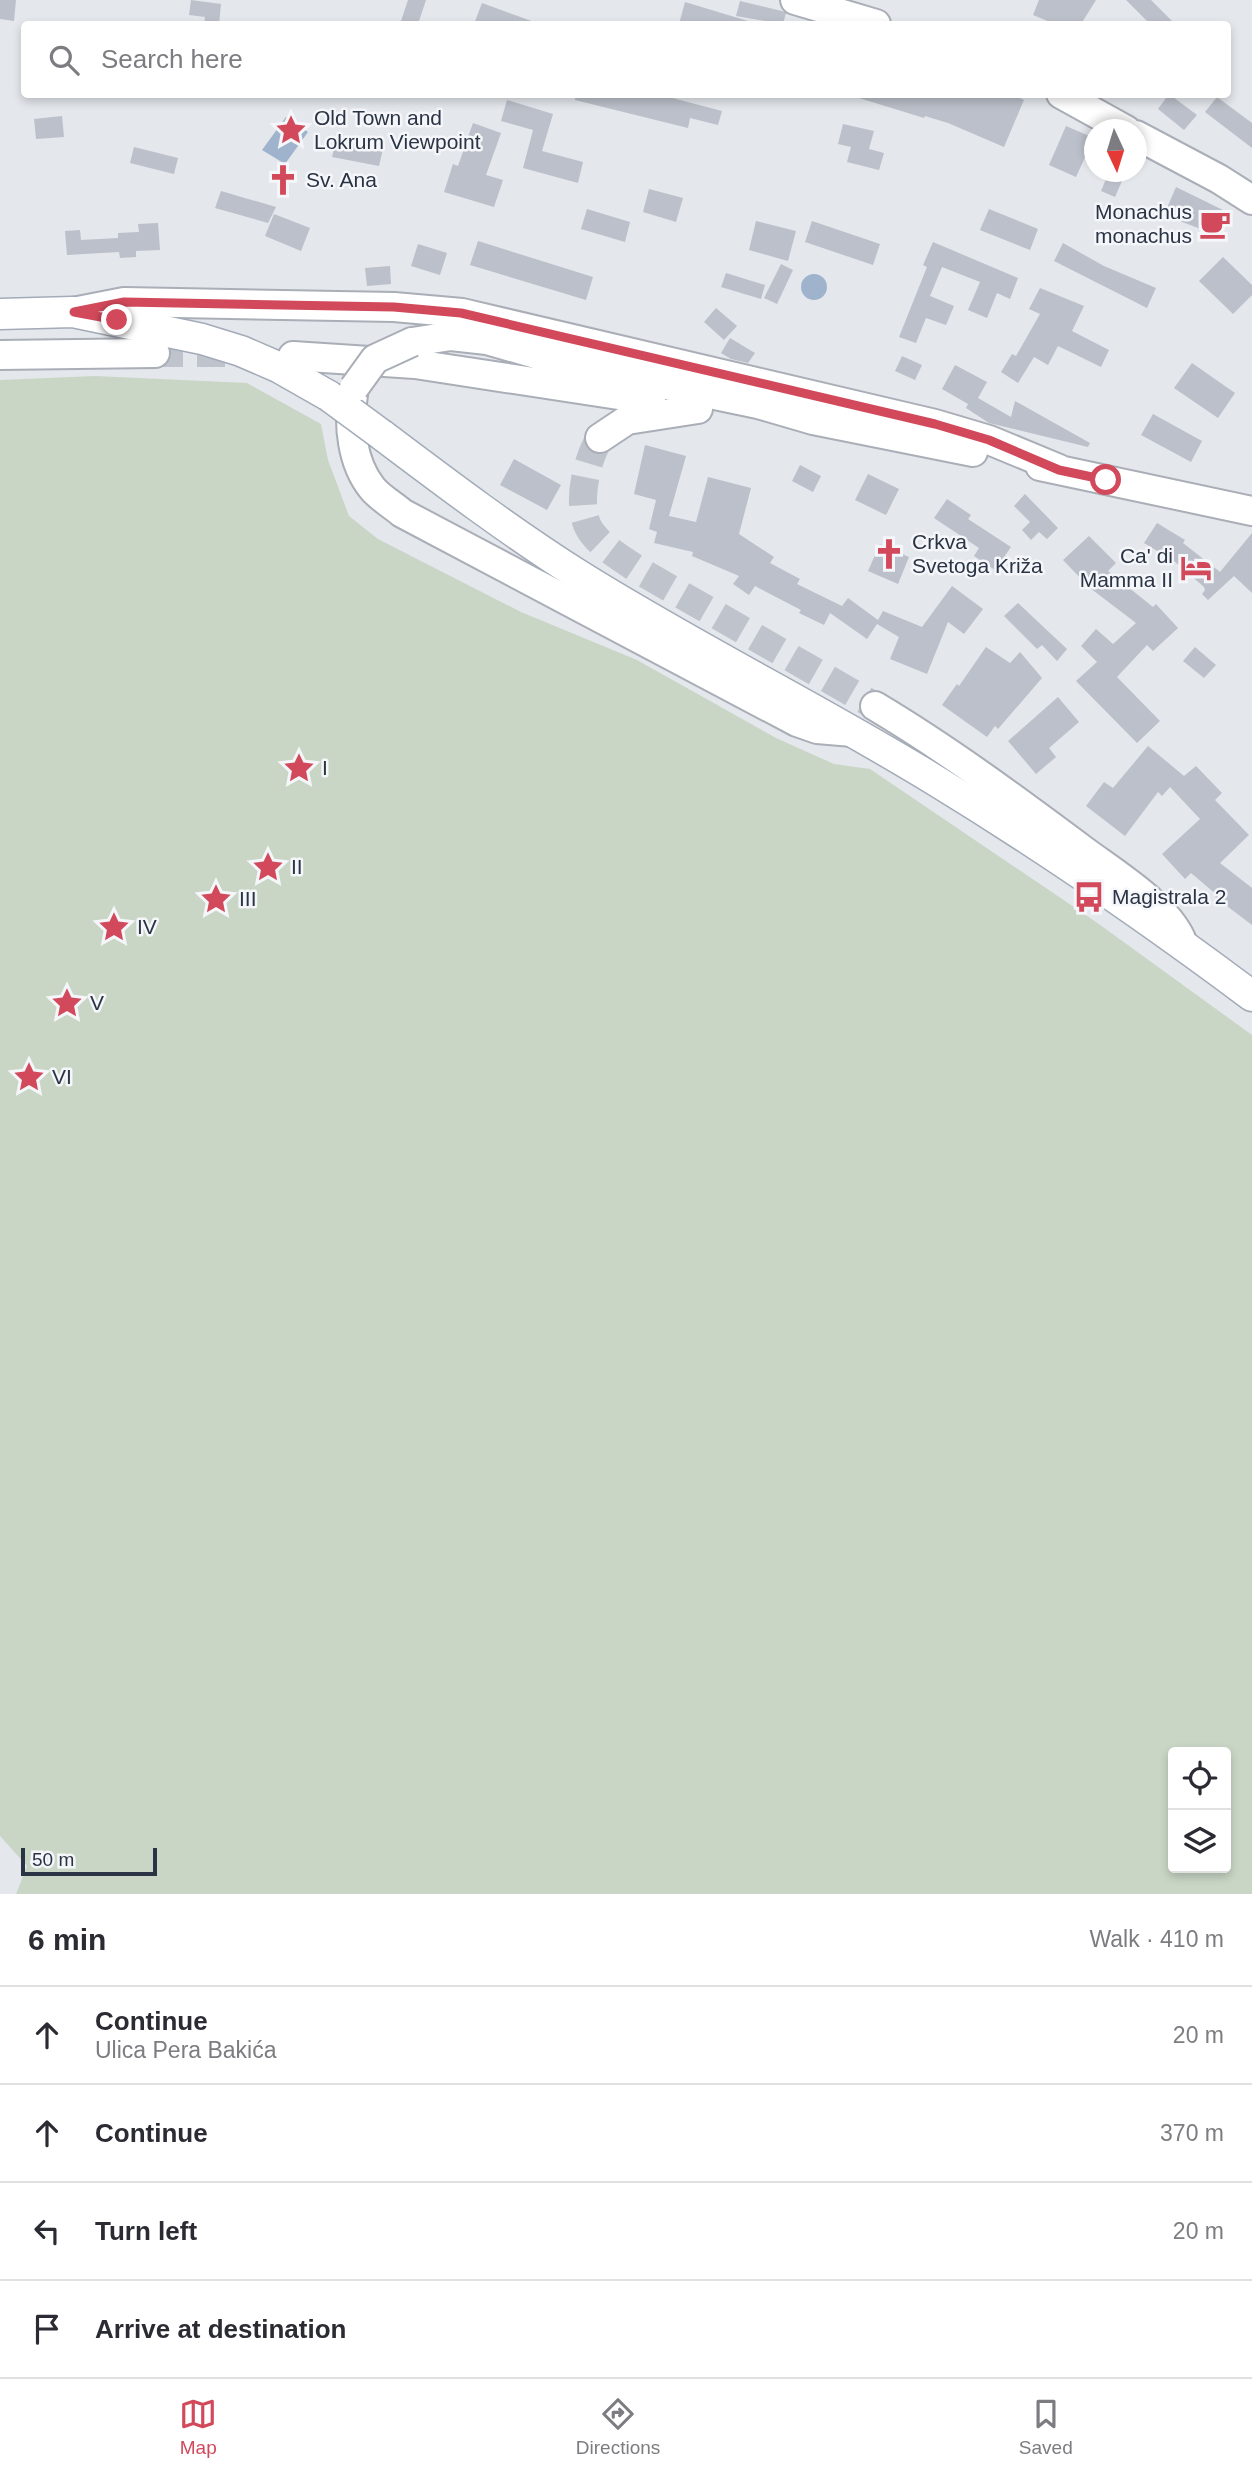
<!DOCTYPE html>
<html lang="en">
<head>
<meta charset="utf-8">
<style>
  body { margin:0; font-family:Arial,sans-serif; background:#f7f7f7; color:#2b2b33 }
  .controls { position:absolute; right:21px; bottom:21px; display:grid; overflow:hidden; border-radius:7px; box-shadow:0 4px 10px #0003 }
  .controls button { width:63px; height:63px; display:grid; place-items:center; padding:0; border:0; border-bottom:2px solid #e1e1e2; background:#fff; color:#2b2b33; font:35px sans-serif }
  .compass { position:absolute; left:1084px; top:119px; width:63px; height:63px; border-radius:50%; background:#fff; box-shadow:0 4px 10px #0003; rotate:176deg }
  .scale { position:absolute; left:21px; bottom:18px; width:136px; box-sizing:border-box; padding-left:7px; border:4px solid #2b3445; border-top:0; font-size:19px; line-height:24px; white-space:nowrap; color:#2b3445; -webkit-text-stroke:5px #f4f6f9; paint-order:stroke }
  .stop { position:absolute; width:21px; height:21px; margin:-16px; border:5px solid #d1495b; border-radius:50%; background:#fff }
  .stop.end { background:#d1495b; border-color:#fff; box-shadow:0 2px 7px #0008 }
  .list { margin:0; padding:0; list-style:none }
  h2 { display:flex; justify-content:space-between; align-items:center; height:91px; margin:0; padding:0 28px; font-size:30px }
  h2 small { font-size:23px; font-weight:400; color:#7c7c81 }
  .list li { display:grid; grid-template-columns:46px 1fr auto; gap:21px; align-items:center; box-sizing:border-box; height:98px; padding:0 28px; border-top:2px solid #e1e1e2 }
  .list b { display:block; font-size:26px; white-space:nowrap }
  .list p { margin:0; font-size:23px; white-space:nowrap; color:#7c7c81 }
  .list em { font-size:23px; font-style:normal; color:#7c7c81 }
  .icon { flex:none; width:38px; height:38px; fill:none; stroke:currentColor; stroke-width:2; stroke-linecap:round; stroke-linejoin:round }
  .map { position:relative; flex:none; width:1252px; height:1894px; overflow:hidden }
  .search { position:absolute; background:#fff; box-shadow:0 4px 10px #0003; left:21px; right:21px; top:21px; height:77px; display:flex; align-items:center; gap:18px; box-sizing:border-box; padding:0 24px; border-radius:7px; color:#7c7c81; font-size:26px }
  .sheet { height:483px; background:#fff }
  nav { display:flex; justify-content:space-around; align-items:center; box-sizing:border-box; height:98px; border-top:2px solid #e1e1e2; background:#fff; font-size:19px; color:#7c7c81 }
  nav a { display:grid; justify-items:center; gap:4px }
  nav .on { color:#d1495b }
  .map>svg:first-child { display:block }
  .green { fill:#c9d6c5; fill-rule:evenodd }
  .water { fill:#9fb4cc }
  .building { fill:#bbc0ca }
  .lines { fill:none; stroke-linecap:round; stroke-linejoin:round }
  .secondary-tunnel { stroke:#bfc3cb; stroke-width:28; stroke-dasharray:28 14; stroke-linecap:butt }
  .secondary-casing { stroke:#a9aeb7; stroke-width:32 }
  .primary-casing { stroke:#a3abb8; stroke-width:33 }
  .secondary { stroke:#fff; stroke-width:28 }
  .primary { stroke:#fff; stroke-width:30 }
  .secondary-bridge-casing { stroke:#a9aeb7; stroke-width:32; stroke-linecap:butt }
  .primary-bridge-casing { stroke:#a3abb8; stroke-width:33; stroke-linecap:butt }
  .secondary-bridge { stroke:#fff; stroke-width:28 }
  .primary-bridge { stroke:#fff; stroke-width:30 }
  .route { stroke:#d1495b; stroke-width:9 }
  .labels { text-anchor:middle; stroke-width:5; stroke-linejoin:round; paint-order:stroke }
  .poi-label { font-size:21px; fill:#2b3445; stroke:#f4f6f9; text-anchor:start }
</style>
</head>
<body>
<div class="map">
<svg width="1252" height="1894" viewBox="0 0 1252 1894">
  <rect width="100%" height="100%" fill="#e4e7ec"/>
  <path class="green" d="M95,376L247,383L321,424L328,460L349,516L378,539L521,612L637,660L776,738L834,764L870,769L1096,922L1252,1035V1894H16L27,1866L0,1836V380ZM1173,1752H1226V1868H1173Z"/>
  <path class="water" d="M286,117L308,132L285,164L262,150Z
    M801 287a13 13 0 1 1 26 0a13 13 0 1 1-26 0Z"/>
  <path class="building" d="M0,0H16L14,21L0,19Z
    M191,0L221,4L219,24H204L205,17L189,15Z
    M408,0H426L418,24H400Z
    M1039,0H1096L1081,24H1055L1033,15Z
    M1126,0H1151L1175,24H1150Z
    M740,1L782,11L786,13L783,24L736,16Z
    M685,2L748,21V24H679Z
    M482,3L537,23V24H474Z
    M576,94H657L722,111L718,125L690,118L688,128L575,100Z
    M860,94H1012L1024,100L1004,147L948,123L925,116L924,118L859,98Z
    M1169,94L1197,115L1184,130L1158,109Z
    M1217,97L1252,123V148L1205,112Z
    M507,100L553,114L542,151L583,162L578,183L523,168L533,130L501,121Z
    M62,116L64,137L36,139L34,119Z
    M473,123L501,133L486,175L503,180L494,207L444,192L453,164L458,166Z
    M843,124L874,131L869,149L884,153L879,170L847,162L851,147L838,144Z
    M1066,126L1094,138L1076,177L1049,165Z
    M336,140L383,149L379,166L332,157Z
    M134,147L178,158L174,174L130,163Z
    M1109,172H1126L1115,197L1101,191Z
    M1176,187L1229,213L1219,236L1164,215Z
    M649,189L683,198L676,222L643,212Z
    M221,191L276,207L268,223L215,208Z
    M587,209L630,222L625,242L581,229Z
    M989,209L1038,229L1030,250L980,230Z
    M274,214L310,228L301,251L265,236Z
    M756,221L796,231L788,261L749,250Z
    M812,221L880,244L873,265L805,242Z
    M158,223L160,250L136,251V257L120,258L119,252L67,255L65,231L80,230L81,240L118,238V233L139,232L138,224Z
    M478,241L593,277L586,300L470,265Z
    M933,242L1018,278L1010,299L997,293L987,318L968,310L980,282L942,267L930,296L954,306L946,325L926,318L916,343L899,337L927,267L923,265Z
    M1063,243L1104,266L1156,288L1147,308L1054,261Z
    M418,244L447,253L440,275L411,266Z
    M1223,257L1252,285V295L1233,314L1199,281Z
    M781,264L793,270L777,304L764,298Z
    M390,266L391,284L367,286L365,268Z
    M726,273L765,285L761,299L721,287Z
    M1040,288L1084,306L1072,331L1109,350L1101,367L1058,346L1048,365L1034,357L1018,383L1001,372L1012,354L1016,356L1040,314L1029,309Z
    M716,308L737,326L724,340L704,322Z
    M730,338L755,353L748,363L731,359L721,353Z
    M902,356L922,365L915,380L895,371Z
    M1192,363L1235,393L1218,418L1174,388Z
    M955,365L987,382L978,398L1011,417L1015,401L1090,443L1088,447L989,423L966,408L968,404L942,389Z
    M1153,414L1202,441L1191,462L1141,435Z
    M645,445L686,456L669,516L696,522L708,477L751,488L739,534L774,557L770,563L800,579L797,584L842,606L848,598L878,620L883,611L922,627L952,586L983,609L964,634L948,622L927,674L890,659L899,637L877,624L867,639L830,613L824,625L799,613L801,610L755,586L749,595L733,584L739,576L692,556L693,552L654,543L657,532L649,529L656,500L634,494Z
    M514,459L561,485L547,510L500,485Z
    M800,465L821,476L813,492L792,481Z
    M868,474L899,489L886,515L855,500Z
    M1025,494L1058,528L1047,539L1039,532L1031,540L1022,530L1030,522L1014,506Z
    M947,499L971,515L968,519L1011,547L995,570L974,556L979,548L934,518Z
    M1157,523L1185,540L1183,543L1220,572L1252,533V593L1234,576L1208,600L1202,594L1205,590L1204,587L1174,561L1144,543Z
    M1089,536L1116,563L1108,571L1153,607L1156,604L1178,628L1153,651L1147,645L1117,677L1160,721L1137,743L1076,681L1097,662L1081,646L1096,629L1113,644L1136,623L1090,588L1063,560Z
    M880,544L909,557L898,584L868,571Z
    M1018,603L1067,649L1057,661L1042,645L1037,649L1004,616Z
    M986,647L1010,663L1020,652L1042,678L998,729L995,726L987,737L942,705L957,684L959,686Z
    M1195,647L1216,665L1204,678L1183,661Z
    M1058,697L1079,722L1049,748L1056,757L1036,774L1008,741Z
    M1148,746L1184,776L1196,766L1222,793L1215,800L1249,835L1220,863L1252,888V925L1215,897L1217,895L1191,873L1185,879L1162,854L1200,819L1170,787L1162,796L1158,792L1125,836L1086,806L1104,782L1113,788Z"/>
  <g class="lines">
    <path class="secondary-tunnel" d="M155,353H233
      M600,438C586,460 574,510 592,533C604,549 624,560 640,571L875,706"/>
    <defs>
      <path id="secondary" d="M795,0L876,24
        M1061,94L1126,130
        M1136,135L1219,179L1252,200
        M73,312L124,302L394,307L462,313L935,424L989,440L1059,469
        M412,342L451,336L487,340L581,367L758,404L813,420L973,452
        M0,355L155,353
        M293,356L415,364L651,400
        M353,395C348,425 352,463 372,488C380,498 393,505 402,513L797,722L817,729L853,732
        M600,438L627,420L698,409
        M1040,466L1252,511
        M875,706C947,749 1016,800 1083,850C1114,873 1165,904 1181,939"/>
      <path id="primary" d="M0,314L73,312L202,339L241,351L278,367L329,396
        M382,435C447,484 512,533 580,576C695,648 817,708 933,779C1043,846 1149,919 1252,996"/>
    </defs>
    <use href="#secondary" class="secondary-casing"/>
    <use href="#primary" class="primary-casing"/>
    <use href="#secondary" class="secondary"/>
    <use href="#primary" class="primary"/>
    <defs>
      <path id="secondary-bridge" d="M354,388L375,359L412,342"/>
      <path id="primary-bridge" d="M329,396L382,435"/>
    </defs>
    <use href="#secondary-bridge" class="secondary-bridge-casing"/>
    <use href="#primary-bridge" class="primary-bridge-casing"/>
    <use href="#secondary-bridge" class="secondary-bridge"/>
    <use href="#primary-bridge" class="primary-bridge"/>
  </g>
  <g class="lines">
    <path class="route" d="M117,320L74,312L124,302L394,307L461,313L935,424L989,440L1059,470L1106,480"/>
  </g>
  <defs>
    <symbol id="sight-bare" viewBox="-9 -9 18 18"><path d="M0-6L1.8-2.2L6-1.7L2.9 1.2L3.7 5.4L0 3.3L-3.7 5.4L-2.9 1.2L-6-1.7L-1.8-2.2Z" fill="#d1495b" stroke="#f4f6f9" stroke-width="2.5" paint-order="stroke"/></symbol>
    <symbol id="church-bare" viewBox="-9 -9 18 18"><path d="M-1.2-6h2.4v3.5h3.3v2.4h-3.3V6h-2.4V-.1h-3.3v-2.4h3.3Z" fill="#d1495b" stroke="#f4f6f9" stroke-width="2.5" paint-order="stroke"/></symbol>
    <symbol id="cafe-bare" viewBox="-9 -9 18 18"><path d="M-5.5-4.5H6V0H3Q3 3.5 0 3.5H-2.5Q-5.5 3.5-5.5 0ZM3-3.2v2h1.7v-2ZM-6 4.5H4V6H-6Z" fill="#d1495b" stroke="#f4f6f9" stroke-width="2.5" paint-order="stroke"/></symbol>
    <symbol id="hotel-bare" viewBox="-9 -9 18 18"><path d="M-6-4.5h1.5V1H6V5H4.5V3h-9V5H-6ZM-4 0a1.8 1.8 0 1 1 3.6 0ZM.5 0V-2.5h3Q6-2.5 6 0Z" fill="#d1495b" stroke="#f4f6f9" stroke-width="2.5" paint-order="stroke"/></symbol>
    <symbol id="bus-bare" viewBox="-9 -9 18 18"><path d="M-5-6H5V4H4V6H2V4H-2V6H-4V4H-5ZM-3.5-4V0h7V-4ZM-3.5 1.2v1.5H-2V1.2ZM2 1.2v1.5H3.5V1.2Z" fill="#d1495b" stroke="#f4f6f9" stroke-width="2.5" paint-order="stroke"/></symbol>
  </defs>
  <g fill-rule="evenodd">
    <use href="#sight-bare" x="269" y="108" width="44" height="44"/>
    <use href="#church-bare" x="261" y="158" width="44" height="44"/>
    <use href="#cafe-bare" x="1193" y="202" width="44" height="44"/>
    <use href="#church-bare" x="867" y="532" width="44" height="44"/>
    <use href="#hotel-bare" x="1174" y="546" width="44" height="44"/>
    <use href="#sight-bare" x="277" y="746" width="44" height="44"/>
    <use href="#sight-bare" x="246" y="845" width="44" height="44"/>
    <use href="#bus-bare" x="1067" y="875" width="44" height="44"/>
    <use href="#sight-bare" x="194" y="877" width="44" height="44"/>
    <use href="#sight-bare" x="92" y="905" width="44" height="44"/>
    <use href="#sight-bare" x="45" y="981" width="44" height="44"/>
    <use href="#sight-bare" x="7" y="1055" width="44" height="44"/>
  </g>
  <g class="labels">
    <g class="poi-label">
      <text x="314" y="125">Old Town and<tspan x="314" dy="24">Lokrum Viewpoint</tspan></text>
      <text x="306" y="187">Sv. Ana</text>
      <text x="1192" y="219" text-anchor="end">Monachus<tspan x="1192" dy="24">monachus</tspan></text>
      <text x="912" y="549">Crkva<tspan x="912" dy="24">Svetoga Križa</tspan></text>
      <text x="1173" y="563" text-anchor="end">Ca' di<tspan x="1173" dy="24">Mamma II</tspan></text>
      <text x="322" y="775">I</text>
      <text x="291" y="874">II</text>
      <text x="1112" y="904">Magistrala 2</text>
      <text x="239" y="906">III</text>
      <text x="137" y="934">IV</text>
      <text x="90" y="1010">V</text>
      <text x="52" y="1084">VI</text>
    </g>
  </g>
</svg>
<div class="controls">
<button><svg class="icon" aria-label="locate" viewBox="0 0 24 24"><circle cx="12" cy="12" r="6"/><path d="M12 2v4M12 18v4M2 12h4M18 12h4"/></svg></button>
<button><svg class="icon" aria-label="layers" viewBox="0 0 24 24"><path d="M12 4l9 5-9 5-9-5zM3 14l9 5 9-5"/></svg></button>
</div>
<svg class="compass" viewBox="-18 -18 36 36"><path d="M0-13l5 13h-10z" fill="#e53935"/><path d="M0 13l5-13h-10z" fill="#7c7c81"/></svg>
<div class="scale">50 m</div>
<div class="stop" style="left:1106px;top:480px"></div>
<div class="stop end" style="left:117px;top:320px"></div>
<div class="search"><svg class="icon" aria-label="search" viewBox="0 0 24 24"><circle cx="10" cy="10" r="6"/><path d="M15 15l6 6"/></svg>Search here</div>
</div>
<section class="sheet">
<h2>6 min<small>Walk · 410 m</small></h2>
<ul class="list">
<li><svg class="icon" aria-label="ahead" viewBox="0 0 24 24"><path d="M12 20V5M6 11l6-6 6 6"/></svg><div><b>Continue</b><p>Ulica Pera Bakića</p></div><em>20 m</em></li>
<li><svg class="icon" aria-label="ahead" viewBox="0 0 24 24"><path d="M12 20V5M6 11l6-6 6 6"/></svg><div><b>Continue</b></div><em>370 m</em></li>
<li><svg class="icon" aria-label="left" viewBox="0 0 24 24"><path d="M17 20v-9H6M10 6l-5 5 5 5"/></svg><div><b>Turn left</b></div><em>20 m</em></li>
<li><svg class="icon" aria-label="arrive" viewBox="0 0 24 24"><path d="M6 21V4h12l-3 4 3 4H6"/></svg><div><b>Arrive at destination</b></div></li>
</ul>
</section>
<nav>
<a class="on"><svg class="icon" aria-label="map" viewBox="0 0 24 24"><path d="M3 6l6-2 6 2 6-2v14l-6 2-6-2-6 2zM9 4v14M15 6v14"/></svg>Map</a>
<a><svg class="icon" aria-label="directions" viewBox="0 0 24 24"><path d="M12 3l9 9-9 9-9-9zM9 14v-3h6M13 9l2 2-2 2"/></svg>Directions</a>
<a><svg class="icon" aria-label="saved" viewBox="0 0 24 24"><path d="M7 4h10v16l-5-4-5 4z"/></svg>Saved</a>
</nav>
</body>
</html>
